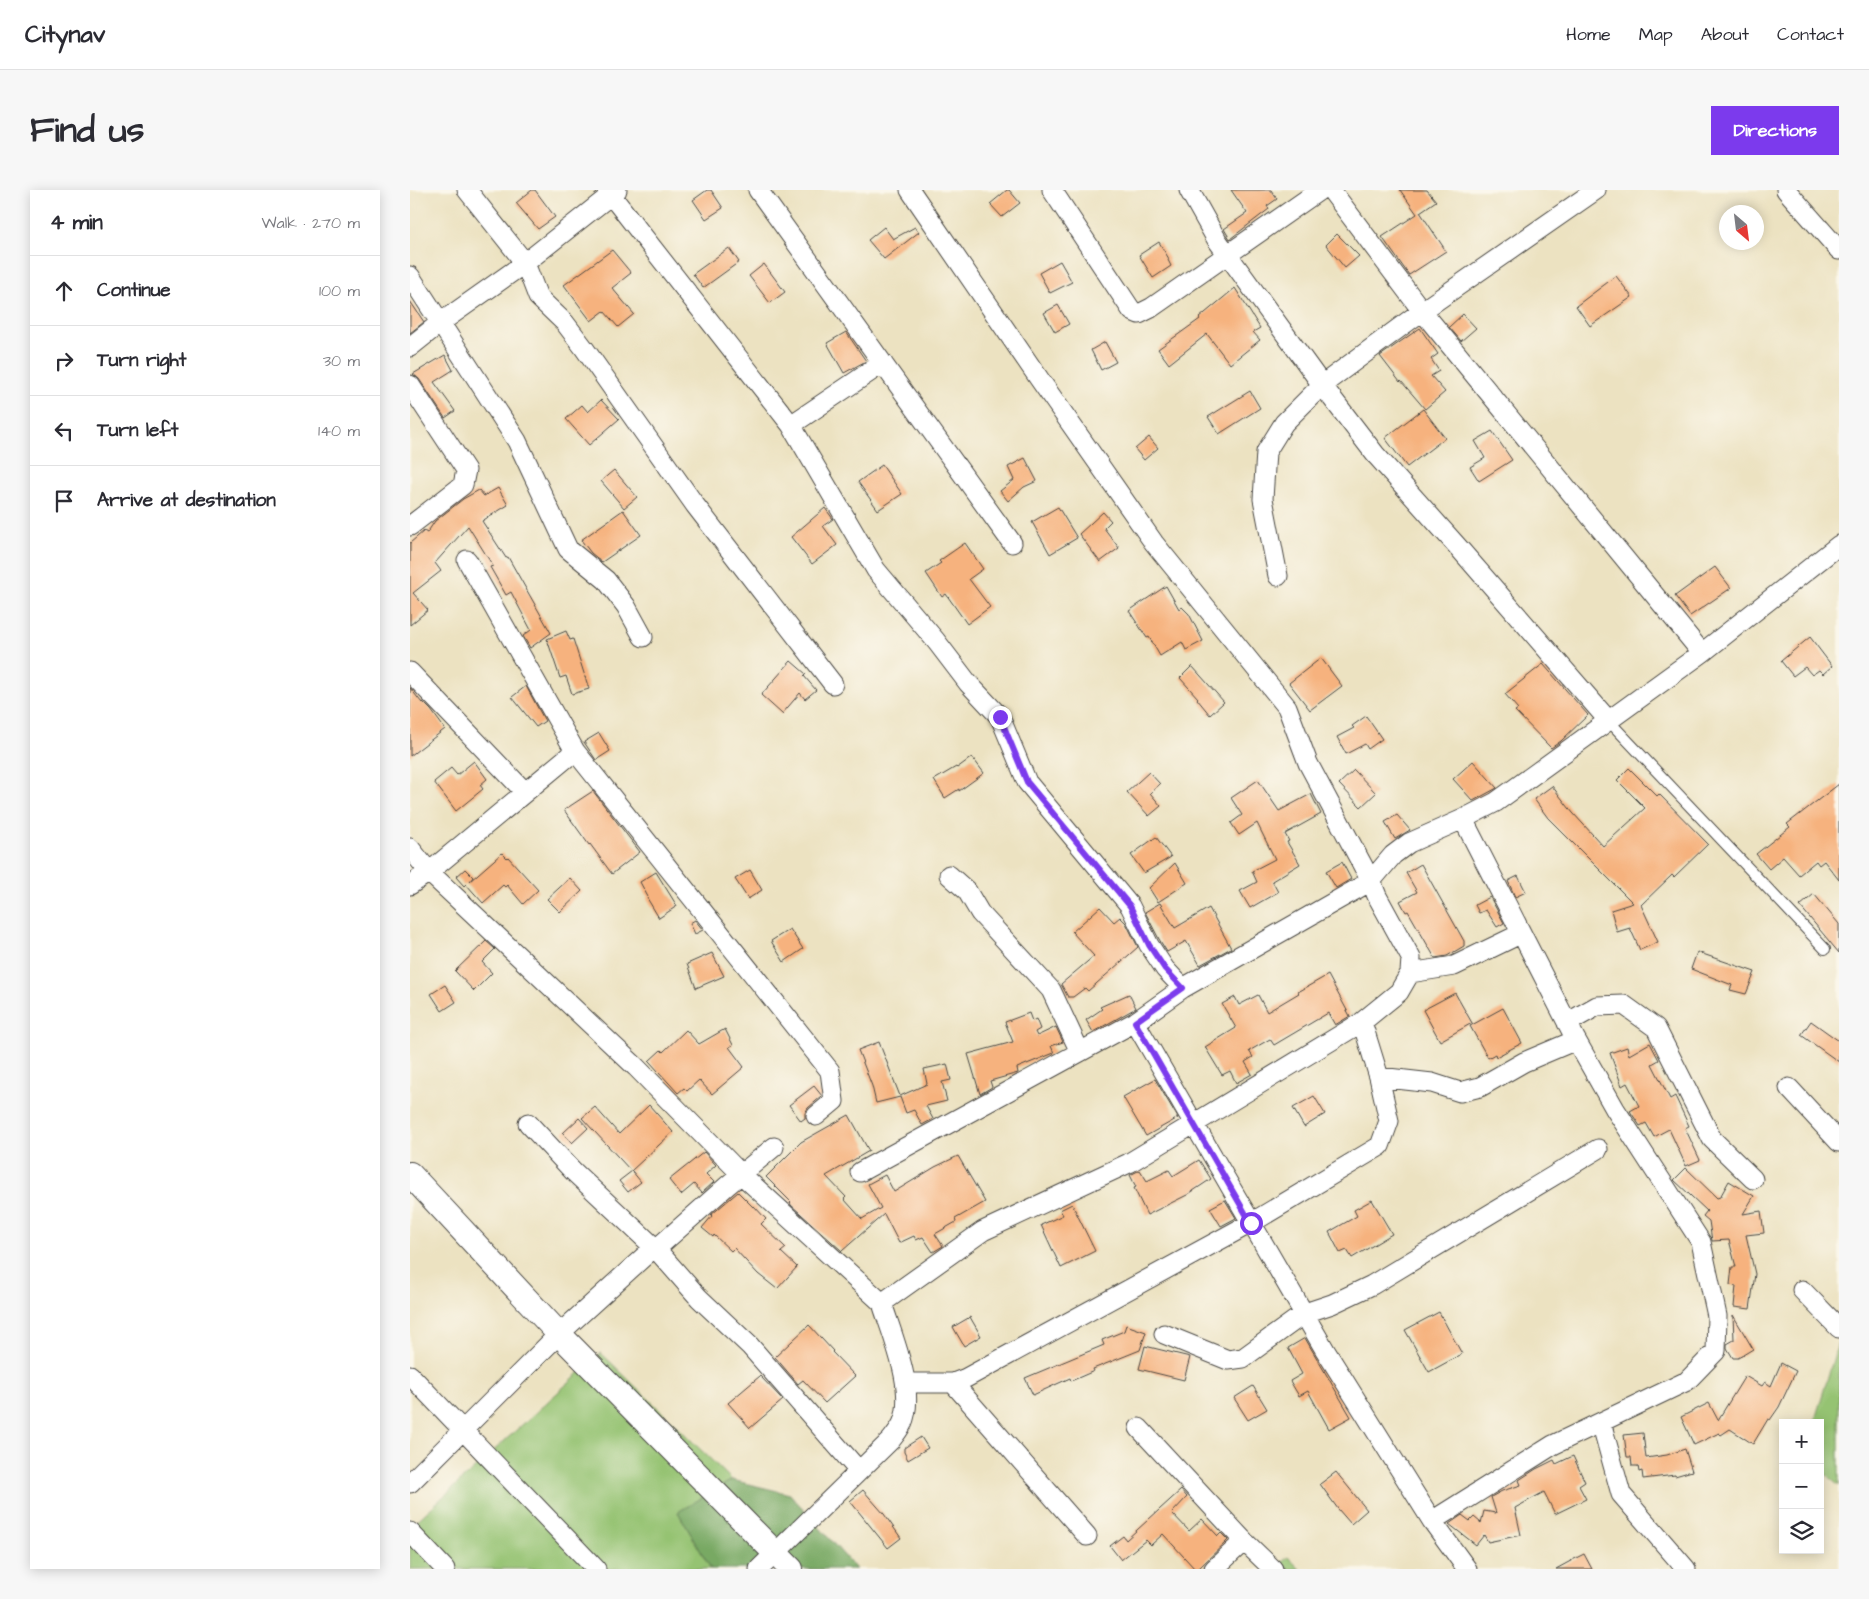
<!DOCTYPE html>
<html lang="en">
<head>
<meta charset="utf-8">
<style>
  body { margin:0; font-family:"Architects Daughter",sans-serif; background:#f7f7f7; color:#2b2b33 }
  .controls { position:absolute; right:15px; bottom:15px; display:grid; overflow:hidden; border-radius:0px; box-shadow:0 2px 12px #0003 }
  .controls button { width:45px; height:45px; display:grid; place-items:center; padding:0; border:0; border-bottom:1px solid #e1e1e2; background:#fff; color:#2b2b33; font:25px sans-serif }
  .compass { position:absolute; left:1309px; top:15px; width:45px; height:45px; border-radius:50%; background:#fff; box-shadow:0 2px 12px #0003; rotate:152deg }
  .stop { position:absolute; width:15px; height:15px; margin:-11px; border:4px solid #7c3aed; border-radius:50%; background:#fff }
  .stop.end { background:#7c3aed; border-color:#fff; box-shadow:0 1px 5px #0008 }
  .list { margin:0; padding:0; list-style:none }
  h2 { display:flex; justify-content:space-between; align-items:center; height:65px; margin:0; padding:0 20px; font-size:21px }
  h2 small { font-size:16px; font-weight:400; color:#7c7c81 }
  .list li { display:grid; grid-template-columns:32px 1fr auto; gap:15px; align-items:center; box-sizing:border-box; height:70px; padding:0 20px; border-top:1px solid #e1e1e2 }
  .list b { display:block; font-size:19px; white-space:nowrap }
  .list em { font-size:16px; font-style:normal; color:#7c7c81 }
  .icon { flex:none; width:28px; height:28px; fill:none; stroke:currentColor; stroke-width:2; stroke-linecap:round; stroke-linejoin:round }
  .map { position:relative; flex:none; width:1429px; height:1379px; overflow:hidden; border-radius:0px }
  header { display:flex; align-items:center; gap:30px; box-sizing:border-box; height:70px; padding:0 25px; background:#fff; border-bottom:1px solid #e1e1e2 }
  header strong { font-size:24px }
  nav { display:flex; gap:28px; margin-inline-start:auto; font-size:18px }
  .intro { display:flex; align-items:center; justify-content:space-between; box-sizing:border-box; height:120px; padding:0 30px }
  h1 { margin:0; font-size:35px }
  .button { padding:12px 22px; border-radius:0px; background:#7c3aed; color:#fff; font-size:18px; font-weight:700 }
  main { display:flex; gap:30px; padding:0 30px }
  aside { flex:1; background:#fff; border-radius:0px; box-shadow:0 2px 12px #0003 }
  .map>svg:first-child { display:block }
  .green { fill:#95c372; stroke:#60774e }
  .forest { fill:#78a964; stroke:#526a48 }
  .building { fill:#f6b27e }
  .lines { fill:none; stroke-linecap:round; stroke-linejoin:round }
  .service-casing { stroke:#484642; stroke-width:12 }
  .minor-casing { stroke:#484642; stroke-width:21 }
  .tertiary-casing { stroke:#484642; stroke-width:26 }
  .service { stroke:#fff; stroke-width:10 }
  .minor { stroke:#fff; stroke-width:19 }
  .tertiary { stroke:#fff; stroke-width:24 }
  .route { stroke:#7c3aed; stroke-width:6 }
</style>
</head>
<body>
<header>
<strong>Citynav</strong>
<nav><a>Home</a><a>Map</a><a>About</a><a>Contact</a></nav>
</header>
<div class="intro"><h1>Find us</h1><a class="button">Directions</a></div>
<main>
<aside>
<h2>4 min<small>Walk · 270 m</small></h2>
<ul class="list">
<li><svg class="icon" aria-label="ahead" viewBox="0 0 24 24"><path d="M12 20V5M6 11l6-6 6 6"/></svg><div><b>Continue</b></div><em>100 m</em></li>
<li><svg class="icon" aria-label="right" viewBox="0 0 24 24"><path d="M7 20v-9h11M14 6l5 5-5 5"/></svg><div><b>Turn right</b></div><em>30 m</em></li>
<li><svg class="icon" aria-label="left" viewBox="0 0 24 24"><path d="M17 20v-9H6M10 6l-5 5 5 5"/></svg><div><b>Turn left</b></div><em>140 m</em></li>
<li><svg class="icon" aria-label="arrive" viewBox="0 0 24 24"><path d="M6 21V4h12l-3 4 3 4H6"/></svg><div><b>Arrive at destination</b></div></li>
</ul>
</aside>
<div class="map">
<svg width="1429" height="1379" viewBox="0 0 1429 1379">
  <rect width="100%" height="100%" fill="#fbf7ec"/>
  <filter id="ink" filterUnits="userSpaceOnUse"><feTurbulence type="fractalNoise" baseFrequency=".02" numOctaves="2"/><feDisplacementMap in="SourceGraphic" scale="10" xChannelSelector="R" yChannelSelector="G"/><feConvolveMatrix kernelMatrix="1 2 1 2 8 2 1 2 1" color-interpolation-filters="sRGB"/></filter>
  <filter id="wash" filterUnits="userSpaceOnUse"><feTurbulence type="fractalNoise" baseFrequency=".0096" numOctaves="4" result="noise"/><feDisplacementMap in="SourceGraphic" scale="20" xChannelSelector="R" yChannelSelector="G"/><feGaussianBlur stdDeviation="1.12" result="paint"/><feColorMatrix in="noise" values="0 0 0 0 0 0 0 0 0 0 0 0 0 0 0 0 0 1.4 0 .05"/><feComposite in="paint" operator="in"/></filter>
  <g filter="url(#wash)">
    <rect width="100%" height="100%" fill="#ece2c1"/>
    <path class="green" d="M1429,1150V1296L1410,1279V1233H1404Z
      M191,1163L322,1290L268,1322L301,1379H0V1337Z
      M878,1367L890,1379H864Z"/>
    <path class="forest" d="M322,1290L380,1304L446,1379H301L268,1322Z"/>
    <g id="blocks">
      <path class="building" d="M122,0H125L145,27L128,39L106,13Z
        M297,0H301L313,18L296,29L283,10Z
        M597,0H599L610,13L592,27L580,14Z
        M821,0H861L867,9L857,16L859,19L820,49L814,39L837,23Z
        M990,0H1017L1026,11L1010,22L1036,61L999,85L972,47L1007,24Z
        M474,37L483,49L505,37L509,42L474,69L458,50Z
        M927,44L949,66L935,78L916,55Z
        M749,52L759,69L758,70L761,76L743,88L729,65Z
        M319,58L329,72L293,98L283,84Z
        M202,60L221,83L202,98L224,124L208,137L194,121L181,131L154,95Z
        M650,71L662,92L640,103L629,83Z
        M354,74L375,102L360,113L339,86Z
        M1206,86L1222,107L1180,136L1166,116Z
        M825,98L850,138L843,142L850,150L820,174L797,144L759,174L748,159L790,129L789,128Z
        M0,111L14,132L0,143Z
        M648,115L659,134L645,142L634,123Z
        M1053,124L1066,138L1051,151L1039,137Z
        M1010,138L1028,164L1021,169L1029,181L1021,186L1035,202L1015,219L991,191L990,192L970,166Z
        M436,142L456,171L434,183L417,153Z
        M695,152L706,172L691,180L681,160Z
        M35,165L43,180L24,192L45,221L35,228L9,189L3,184Z
        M840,201L850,218L809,244L798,227Z
        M191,210L209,229L179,255L156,229L172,215L178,222Z
        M1013,219L1035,248L997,277L975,248Z
        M1082,241L1102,270L1069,291L1060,277L1075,268L1065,251Z
        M739,247L748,258L734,270L725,259Z
        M615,268L627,291L614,297L598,311L590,301L604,290L598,277Z
        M472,275L492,304L468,320L448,292Z
        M204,280L227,307L214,318L191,291Z
        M88,298L98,315L72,331L96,368L98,367L141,443L120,458L113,446L121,440L101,402L96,405L80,377L83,376L58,336L25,373L31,381L3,403L18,420L0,435V353L14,341L17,343L25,331L53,309L69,300L74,306Z
        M648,317L667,348L640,364L622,332Z
        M415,318L423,329L413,336L427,355L402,374L381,347Z
        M213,320L231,345L192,372L181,363L171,350Z
        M693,322L701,331L694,338L709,358L690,372L669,344Z
        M555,353L573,379L559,389L580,417L557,434L536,404L532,407L516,383L531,373L529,371Z
        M1305,377L1321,398L1280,426L1265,406Z
        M756,396L769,419L772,417L779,424L793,451L776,460L772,452L750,466L739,447L737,448L719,421Z
        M156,441L160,450L163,449L179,499L162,504L156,486L150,488L137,449Z
        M1400,447L1422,476L1413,484L1409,480L1402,485L1395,477L1383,486L1371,471Z
        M911,468L932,496L900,520L879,493Z
        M381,471L396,484L394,486L406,500L395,509L390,503L372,524L351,505Z
        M1133,474L1178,525L1151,551L1141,558L1105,521L1108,519L1095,504Z
        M782,476L814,512L800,525L787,509L788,508L770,488Z
        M116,496L135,531L126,537L102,507Z
        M0,498L12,513L13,512L21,520L35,539L0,566Z
        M956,526L972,549L958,559L955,554L936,564L927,547L944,538L942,536Z
        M189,543L200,561L186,570L174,552Z
        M562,567L574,583L549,601V599L535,608L524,590L546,577L547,578Z
        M64,571L77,589L70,595L73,599L46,621L24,592L41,578L47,585Z
        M1063,571L1087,598L1063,611L1043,589Z
        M1219,578L1247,606L1249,604L1298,654L1264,687L1262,685L1231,715L1248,752L1230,760L1220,738L1207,742L1201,720L1223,713L1138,628L1124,609L1142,596L1163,623L1193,656L1235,618L1207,590Z
        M944,580L966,603L951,617L929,594Z
        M739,582L750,594L740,603L751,616L739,626L717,602Z
        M848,590L869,621L901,604L911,624L875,644L879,651L877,652L890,674L862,691L868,702L840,718L830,701L847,692L842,681L865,669L847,633L829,645L821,633L832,625L821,608Z
        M1429,594V690L1414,671L1409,675L1406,671L1389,685L1373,667L1359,679L1346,664L1380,637L1377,634Z
        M183,601L230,662L202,684L180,654L179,655L154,620Z
        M987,625L1000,640L985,649L975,632Z
        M746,647L761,667L734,683L721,665Z
        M92,663L97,668L98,667L128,700L113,714L97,695L95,697L93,695L73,713L56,694L54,696L46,687L55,679L63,687L60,691Z
        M932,672L941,689L926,698L916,681Z
        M765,673L777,693L748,712L739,698Z
        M1011,674L1054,751V756L1037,766L1025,768L998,721L996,722L990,711L1007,702L996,683Z
        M340,680L352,700L338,709L325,689Z
        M246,682L267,716L249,728L237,708L238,707L230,692Z
        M1108,686L1116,702L1105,707L1098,691Z
        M160,688L172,701L150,722L137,709Z
        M1404,704L1429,734V763L1390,716Z
        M1080,707L1094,733L1087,737L1076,720L1069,723L1065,715Z
        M750,713L765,738L799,718L821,758L790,775L776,751L757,762L749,749L735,722Z
        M690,717L704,732L710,727L716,733L728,757L678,801L675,798L663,807H658L651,794L684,766L662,742Z
        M285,730L293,740L285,744L280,733Z
        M380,739L393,759L374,772L361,751Z
        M76,751L85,759L72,772L82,783L64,801L45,781Z
        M1287,762L1345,782L1336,804L1320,800L1322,795L1281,779Z
        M302,763L314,786L286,798L277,774Z
        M918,785L940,826L925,835L918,823L864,855L860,849L839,861L843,867L835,872L842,884L826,893L820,881L812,885L795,857L826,838L812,814L825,807L829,815L848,805L857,822L889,803L888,802Z
        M35,795L46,812L32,821L21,804Z
        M1045,803L1062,833L1030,851L1013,820Z
        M719,804L726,818L683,842L676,830L692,819L690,817Z
        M1093,818L1112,853L1086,867L1085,864L1078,868L1060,836Z
        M619,823L622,831L626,829L630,839L625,842L627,846L646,837L653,852L641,856L644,863L607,878L608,883L580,891L582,897L570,904L558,864L603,852L595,832Z
        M1401,831L1429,851V872L1391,845Z
        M315,839L323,855L319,857L334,877L302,904L289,890L277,901L274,898L268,903L239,871L251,860L253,862L276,840L289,854Z
        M469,852L490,906L517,894L514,879L537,874L541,890L532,892L537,911L516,916L523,929L512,935L504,920L496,923L490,907L466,913L462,896L448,860Z
        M1240,853L1249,870L1242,874L1260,909L1265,906L1279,936L1275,938L1290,970L1276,976L1259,939L1244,947L1236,933L1230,936L1220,921L1229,916L1217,893L1212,896L1200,863L1217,857L1219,865Z
        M745,889L768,928L736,946L713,907Z
        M404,896L412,906L398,918L395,923V928L391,931L379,915Z
        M904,906L915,924L894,937L883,918Z
        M239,915L263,942L221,981L172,928L185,917L209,944Z
        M439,925L459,961L416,986L436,1007L434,1009L452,1029L471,1018L458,994L475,985L484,1002L525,977L548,966L575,1012L545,1029L546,1032L525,1044L533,1056L523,1062L513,1047L506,1050L504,1046L489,1053L474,1024L432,1061L381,1015L380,1013L381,1012L356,987L391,952Z
        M169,928L178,938L162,953L153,943Z
        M294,962L306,975L296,984L304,992L292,1003L284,994L271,1005L259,990Z
        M789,970L801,989L777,1005L737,1025L724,998L726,997L720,985L730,980L737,991L759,980L763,986Z
        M1276,978L1307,1008L1310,1007L1319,991L1344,1006L1333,1024L1351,1021L1354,1043L1336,1045L1345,1084L1340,1119L1324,1117L1326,1096L1320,1095L1322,1077H1326L1319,1050L1302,1051L1299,1031L1293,1026L1297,1021L1264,990Z
        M222,981L231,992L218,1002L209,991Z
        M328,1002L343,1017L344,1016L356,1029L351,1034L376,1058L371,1062L387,1077L367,1099L348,1084L324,1058L321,1061L304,1045L303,1047L292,1038L302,1026L301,1025Z
        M815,1010L826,1028L811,1036L800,1018Z
        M962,1010L982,1044L942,1068L937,1060L930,1063L919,1042L947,1026L944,1020Z
        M662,1014L685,1061L651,1078L631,1035L653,1025L650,1020Z
        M1029,1122L1052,1164L1019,1182L995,1140Z
        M1323,1125L1343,1159L1328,1168H1323L1317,1158V1154L1324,1150Z
        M560,1127L571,1146L554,1156L543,1137Z
        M399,1135L423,1161L422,1162L445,1186L415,1213L393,1190L388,1194L365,1167Z
        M716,1135L736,1142L730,1160L683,1179L684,1181L661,1191L660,1188L623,1205L615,1188L694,1155L692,1150L714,1141Z
        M895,1148L941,1227L919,1239L898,1201L889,1206L880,1191L892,1184L878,1158Z
        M735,1156L780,1167L774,1190L729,1179Z
        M1371,1173L1386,1181L1369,1217L1360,1230L1358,1229L1343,1254L1320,1239L1311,1245L1309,1243L1284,1255L1271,1227L1299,1213L1308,1230L1335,1186L1352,1196L1355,1192L1361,1196Z
        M350,1186L373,1210L340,1238L318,1213Z
        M843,1196L857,1219L838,1230L824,1208Z
        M1233,1243L1236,1268L1257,1265L1275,1259L1282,1281L1265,1286V1285L1233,1289L1232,1281L1229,1282L1228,1276H1222L1221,1267H1217L1214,1245Z
        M511,1247L518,1258L498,1270L494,1262V1258Z
        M1163,1266L1175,1292L1169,1296L1176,1309L1145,1324L1134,1302L1105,1318L1111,1345L1078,1352L1074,1345L1066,1355L1039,1334L1052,1325L1060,1331L1064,1327L1071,1333L1074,1321L1086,1323L1081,1307L1092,1301L1111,1295L1109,1290L1126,1279L1144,1270L1146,1274Z
        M926,1282L957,1320L941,1334L928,1319L910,1294Z
        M453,1300L474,1324L491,1348L478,1358L440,1311Z
        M771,1300L777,1307L762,1323L779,1341L792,1329L808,1346L811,1343L818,1350L788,1379H785L753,1344L741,1355L736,1350L711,1370L700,1356L713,1346L716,1350Z
        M1174,1364L1182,1379H1146L1168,1367Z"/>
    </g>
  </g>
  <g filter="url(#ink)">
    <use href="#blocks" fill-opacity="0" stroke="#484642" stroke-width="1"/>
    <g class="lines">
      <defs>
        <path id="service" d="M1198,530L1415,759"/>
        <path id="minor" d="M57,0L115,73L128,107L155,133L174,158L285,315L423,494
          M197,0L381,235L466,380L526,451L558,493L590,527L617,592L720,716L739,755L755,779L773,798L961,691L898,573L877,517L744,353L630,190L500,0
          M348,0L602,353
          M642,0L722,121L729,124L741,118L910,0
          M779,0L807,50L912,195L965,264L1048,357L1198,530
          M921,0L1012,121L1292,463
          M1376,0L1429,60
          M0,86L107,251L158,359L196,390L216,416L233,447
          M0,157L30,133L115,73L207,0
          M0,195L56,280L53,295L0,336
          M381,235L473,173
          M57,370L165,561L420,881L424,911L406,926
          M868,386L853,309L856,262L874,233L912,195L1012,121L1186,0
          M0,482L115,602
          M0,658L19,682L226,877L332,985L472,1113
          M539,685L557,701L570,723L641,800L670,862
          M0,695L19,682L165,561
          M1000,783L1044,776L1110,744
          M725,832L915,1160L1022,1331L1057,1379
          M1157,833L1187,816L1214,815L1246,838L1302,949L1343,989
          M969,887L1022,893L1050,902L1070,897L1114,872L1166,850
          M1379,898L1429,952
          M118,933L163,981L246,1059L289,1108L340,1156L449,1281
          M450,982L725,832L773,798
          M1392,1100L1429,1138
          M754,1144L818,1170L833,1168L895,1123L922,1114L962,1095L1188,959
          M0,1185L186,1379
          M497,1193H543L556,1188L841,1033L970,956L979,931L969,887L952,832
          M543,1193L677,1346
          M1191,1232L1211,1304L1276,1379
          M729,1238L834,1351L863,1379
          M0,1293L149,1144L238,1063L246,1059L318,995L364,957
          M1022,1331L1143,1255L1277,1191L1306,1161L1307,1126L1291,1052L1205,919L1166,850L1053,629
          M0,1342L35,1379
          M349,1379L481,1250C485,1245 489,1240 492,1234C507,1202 482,1145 472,1113L573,1041L719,973L952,832L989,802L1000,783L1001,768L967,706L961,691L983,665L999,653L1053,629L1086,612L1292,463L1429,355
          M804,1379L834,1351"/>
        <path id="tertiary" d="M0,984L149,1144L381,1379"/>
      </defs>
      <use href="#service" class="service-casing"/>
      <use href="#minor" class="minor-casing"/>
      <use href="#tertiary" class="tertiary-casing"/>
      <use href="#service" class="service"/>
      <use href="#minor" class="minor"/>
      <use href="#tertiary" class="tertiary"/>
    </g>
  </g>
  <g class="lines" filter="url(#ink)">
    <path class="route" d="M590,527L617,592L720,716L739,755L755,779L773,798L725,832L841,1033"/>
  </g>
</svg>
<div class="controls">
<button>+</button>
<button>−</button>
<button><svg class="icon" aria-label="layers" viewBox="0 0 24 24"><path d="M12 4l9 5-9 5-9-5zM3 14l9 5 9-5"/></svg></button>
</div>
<svg class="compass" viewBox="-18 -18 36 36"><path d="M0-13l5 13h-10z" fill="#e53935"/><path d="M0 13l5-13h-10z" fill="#7c7c81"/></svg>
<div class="stop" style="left:841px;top:1033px"></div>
<div class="stop end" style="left:590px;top:527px"></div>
</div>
</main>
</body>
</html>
